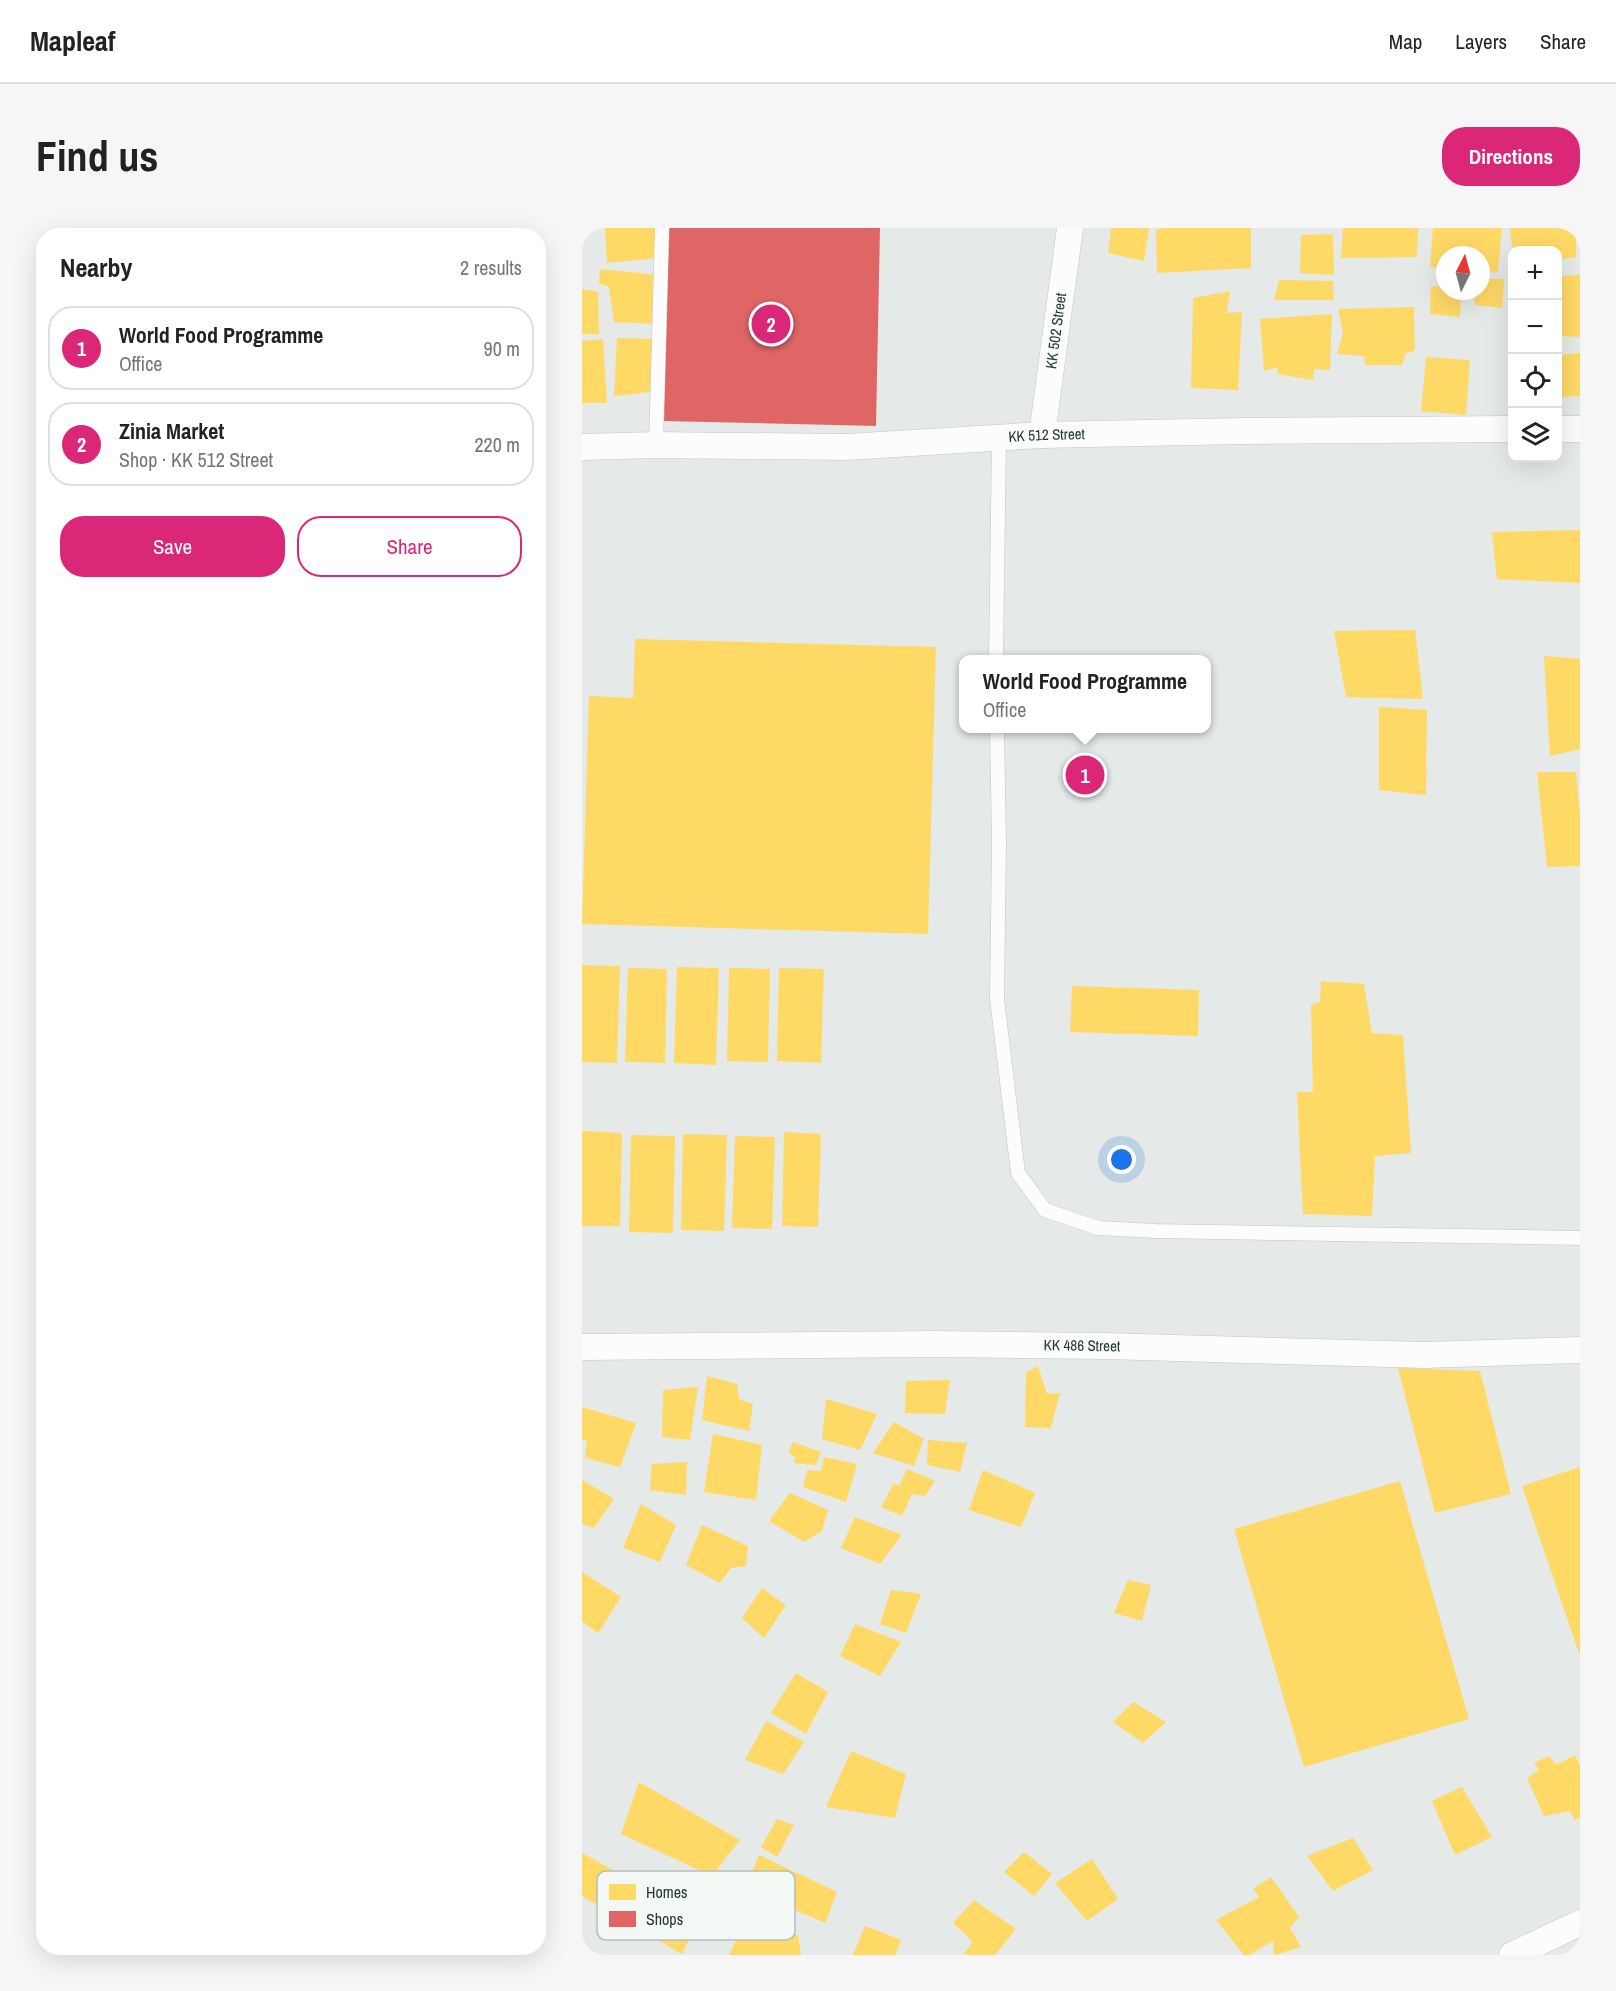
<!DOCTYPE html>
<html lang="en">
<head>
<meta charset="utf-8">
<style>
  body { margin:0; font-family:"Archivo Narrow",sans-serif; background:#f6f6f6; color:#222 }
  .controls { position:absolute; right:18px; top:18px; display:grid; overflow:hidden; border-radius:12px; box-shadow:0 6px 24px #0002 }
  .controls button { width:54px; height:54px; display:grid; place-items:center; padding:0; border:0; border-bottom:2px solid #e0e0e0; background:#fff; color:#222; font:30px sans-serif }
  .compass { position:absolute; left:854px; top:18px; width:54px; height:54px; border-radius:50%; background:#fff; box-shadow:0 6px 24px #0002; rotate:6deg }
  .you { position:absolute; left:540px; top:932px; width:21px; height:21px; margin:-15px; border:4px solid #fff; border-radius:50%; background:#1a73e8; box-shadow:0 0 0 9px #1a73e833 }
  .badge { display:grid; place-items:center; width:39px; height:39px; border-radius:50%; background:#db2777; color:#fff; font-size:20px; font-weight:700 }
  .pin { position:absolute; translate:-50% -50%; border:3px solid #fff; box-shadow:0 2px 6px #0006 }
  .popup { position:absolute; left:377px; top:427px; width:252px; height:78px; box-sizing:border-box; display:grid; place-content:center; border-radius:12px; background:#fff; filter:drop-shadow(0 2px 4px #0005); font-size:20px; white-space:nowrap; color:#767676 }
  .popup b { font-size:22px; color:#222 }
  .popup::after { content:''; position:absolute; left:50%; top:100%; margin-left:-12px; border:12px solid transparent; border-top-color:#fff }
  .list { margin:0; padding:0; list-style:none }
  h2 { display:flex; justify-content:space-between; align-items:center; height:78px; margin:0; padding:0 24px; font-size:26px }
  h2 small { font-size:20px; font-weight:400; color:#767676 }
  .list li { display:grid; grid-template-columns:39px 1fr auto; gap:18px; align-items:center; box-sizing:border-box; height:84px; margin:0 12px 12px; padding:0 12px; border:2px solid #e0e0e0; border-radius:24px }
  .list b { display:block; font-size:22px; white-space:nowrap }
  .list p { margin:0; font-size:20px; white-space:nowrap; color:#767676 }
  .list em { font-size:20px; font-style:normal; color:#767676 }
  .actions { display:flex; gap:12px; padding:18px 24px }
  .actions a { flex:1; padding:14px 0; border:2px solid #db2777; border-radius:24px; text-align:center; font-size:21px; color:#db2777 }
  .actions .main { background:#db2777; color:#fff }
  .icon { flex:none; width:33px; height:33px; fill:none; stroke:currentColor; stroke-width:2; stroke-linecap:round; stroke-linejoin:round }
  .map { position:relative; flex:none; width:998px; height:1727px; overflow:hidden; border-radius:24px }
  header { display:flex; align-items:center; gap:36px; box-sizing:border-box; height:84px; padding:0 30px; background:#fff; border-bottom:2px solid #e0e0e0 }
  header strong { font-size:28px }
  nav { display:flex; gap:33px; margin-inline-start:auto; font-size:21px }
  .intro { display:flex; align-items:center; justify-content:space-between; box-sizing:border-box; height:144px; padding:0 36px }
  h1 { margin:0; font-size:42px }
  .button { padding:15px 27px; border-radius:24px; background:#db2777; color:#fff; font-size:21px; font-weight:700 }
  main { display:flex; gap:36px; padding:0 36px }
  aside { flex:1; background:#fff; border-radius:24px; box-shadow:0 6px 24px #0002 }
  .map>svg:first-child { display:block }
  .homes { fill:#ffd966 }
  .shops { fill:#e06666 }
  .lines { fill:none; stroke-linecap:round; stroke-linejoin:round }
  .service-casing { stroke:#c2c6c4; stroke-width:15 }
  .minor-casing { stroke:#c2c6c4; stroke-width:27 }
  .service { stroke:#fbfcfb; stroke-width:14 }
  .minor { stroke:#fbfcfb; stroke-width:26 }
  .labels { text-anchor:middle; stroke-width:6; stroke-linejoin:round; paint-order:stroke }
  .street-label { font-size:15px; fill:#253b2f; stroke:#f3f8f5 }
  .key { fill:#f3f8f5; stroke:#b5bfba; stroke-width:1.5 }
  .key-label { font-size:16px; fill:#253b2f }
</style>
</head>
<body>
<header>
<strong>Mapleaf</strong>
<nav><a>Map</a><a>Layers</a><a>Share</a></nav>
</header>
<div class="intro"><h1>Find us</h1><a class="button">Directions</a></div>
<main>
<aside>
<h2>Nearby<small>2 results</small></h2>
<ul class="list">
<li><span class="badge">1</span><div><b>World Food Programme</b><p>Office</p></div><em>90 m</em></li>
<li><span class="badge">2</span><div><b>Zinia Market</b><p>Shop · KK 512 Street</p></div><em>220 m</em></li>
</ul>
<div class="actions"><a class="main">Save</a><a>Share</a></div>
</aside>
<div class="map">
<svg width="998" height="1727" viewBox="0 0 998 1727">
  <rect width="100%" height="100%" fill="#e5e9e7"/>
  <path class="homes" d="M23,0H76L77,30L25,35Z
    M529,0H567L562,33L526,25Z
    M587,0H669V40L575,45L574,1Z
    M761,0H836L835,29L759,30Z
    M851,0H920L916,44L899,43V27H863V40L848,39Z
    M928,0H994V29L975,32V22H942L930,19Z
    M751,6L752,47L718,45L719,7Z
    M18,41L77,47L75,96L32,94L27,59L17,55Z
    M998,47V109L975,108V48Z
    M899,51H922L920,80L893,77L892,63H899Z
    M697,52L751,53L752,72H692Z
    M849,58L863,59V63H879L878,89L848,86Z
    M0,61L16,64L17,106H0Z
    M648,63L645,85L660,84L656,162L609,160L611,70Z
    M929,66H930V105L927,104Z
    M832,79L833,122L823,126L820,137H783L782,128L755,126L761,105L756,81Z
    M750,86L748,142L732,141L731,152L695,146L696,139L682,143L678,91Z
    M35,110L75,111V163L32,168Z
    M21,111L25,175H0V113Z
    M998,125V168L975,169V127Z
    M844,129L888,132L884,187L839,183Z
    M998,302V355L915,351L910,304Z
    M833,402L841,471L764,469L752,403Z
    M53,411L354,419L346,706L0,696L7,468L51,470Z
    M962,428L998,431V521L968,528Z
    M797,479L845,482L844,567L797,562Z
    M955,544H994L998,588V638L965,639Z
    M0,737L38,738L35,835L0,834Z
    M95,739L137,740L134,837L92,835Z
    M46,740L85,741L83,835L43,834Z
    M147,740L188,741L186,834L145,833Z
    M197,740L242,741L239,835L195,833Z
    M739,753L782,756L790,805L821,807L829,925L793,928L790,988L721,986L715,864H731L729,777L738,774Z
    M490,758L617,762L616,808L488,804Z
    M0,903L40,905L38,998H0Z
    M202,904L239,906L236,999L200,998Z
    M101,906L145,907L142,1003L99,1002Z
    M49,907L93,908L91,1005L47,1004Z
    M153,908L193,909L190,1001L150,1000Z
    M456,1138L465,1166L478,1165L469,1200L443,1199L444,1145Z
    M816,1140L898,1143L929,1266L853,1285Z
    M125,1148L155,1156L157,1171L171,1176L167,1203L120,1192Z
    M368,1152L363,1186L323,1185L324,1153Z
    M116,1159L108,1212L80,1209L81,1162Z
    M244,1171L295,1186L278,1222L240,1211Z
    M0,1179L54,1195L38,1239L3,1230L5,1212H0Z
    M312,1194L342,1211L332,1238L291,1225Z
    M131,1206L180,1217L174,1272L122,1264Z
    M346,1212L385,1215L378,1244L345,1237Z
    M211,1214L239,1224L234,1237L212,1235L213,1228L206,1225Z
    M242,1229L275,1236L264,1274L221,1259L225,1242L239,1243Z
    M105,1234L104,1267L68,1262L70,1236Z
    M998,1239V1428L940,1258Z
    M325,1241L353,1253L343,1268L330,1266L320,1288L299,1279L312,1255L317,1258Z
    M401,1242L453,1265L439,1299L387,1282Z
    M0,1252L32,1271L12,1300L0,1296Z
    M818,1253L887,1491L722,1539L652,1301Z
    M208,1265L246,1282L240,1303L222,1314L187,1293Z
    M59,1276L94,1297L78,1334L41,1320Z
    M273,1289L320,1307L298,1336L259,1320Z
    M120,1297L166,1318L164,1338L149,1340L138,1355L104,1337Z
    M0,1344L39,1369L16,1405L0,1394Z
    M546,1352L569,1357L560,1393L532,1385Z
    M180,1360L204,1377L182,1410L160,1390Z
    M309,1362L339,1366L324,1405L298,1396Z
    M273,1396L319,1414L298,1448L258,1428Z
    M214,1445L246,1464L224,1506L189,1485Z
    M551,1474L584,1494L561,1515L531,1494Z
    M184,1493L222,1514L201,1546L163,1532Z
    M269,1523L324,1546L313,1590L244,1579Z
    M993,1527L998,1538V1589L993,1592L988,1583L962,1588L945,1550L957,1542L952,1535L967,1528L974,1537Z
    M57,1554L158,1612L130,1648L39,1606Z
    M880,1559L910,1609L873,1627L850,1573Z
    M195,1591L212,1597L195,1629L179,1619Z
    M771,1610L791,1642L751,1663L725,1628Z
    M442,1624L470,1646L452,1668L422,1644Z
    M0,1625L93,1676L107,1655L129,1664L100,1726L0,1668Z
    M177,1627L255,1664L243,1695L163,1660Z
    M510,1631L536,1671L505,1693L473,1655Z
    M689,1649L717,1689L708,1700L719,1719L692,1727L691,1713L667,1727H662L634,1692L677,1669L671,1661Z
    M392,1672L434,1701L413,1727H386L382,1725L391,1714L371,1695Z
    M169,1683L216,1707L219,1727H147Z
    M283,1698L319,1712L313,1727H271Z"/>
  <path class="shops" d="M85,0H298L294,198L81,193Z"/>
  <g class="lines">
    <defs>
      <path id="service" d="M74,217L80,0
        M414,432L417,210
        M415,500L417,614L415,771L436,945L463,982L516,1000L573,1003L998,1010"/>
      <g id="minor">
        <path d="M975,201H998"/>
        <path id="s1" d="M460,207L488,0"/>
        <path id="s2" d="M0,219L74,217L265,219L460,207L663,203L930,201"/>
        <path id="s3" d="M0,1119L353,1116L523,1118L843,1127L998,1122"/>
        <path d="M930,1727L998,1695"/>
      </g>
    </defs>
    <use href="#service" class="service-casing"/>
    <use href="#minor" class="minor-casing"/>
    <use href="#service" class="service"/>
    <use href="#minor" class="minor"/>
  </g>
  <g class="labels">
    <g class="street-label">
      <text dy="5" stroke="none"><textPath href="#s1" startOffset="105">KK 502 Street</textPath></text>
      <text dy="5" stroke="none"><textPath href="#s2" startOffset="465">KK 512 Street</textPath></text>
      <text dy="5" stroke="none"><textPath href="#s3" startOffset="500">KK 486 Street</textPath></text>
    </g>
  </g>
  <rect x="15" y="1643" width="198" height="69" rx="9" class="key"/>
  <rect x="27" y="1656" width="27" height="16" fill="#ffd966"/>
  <rect x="27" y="1683" width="27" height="16" fill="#e06666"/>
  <g class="key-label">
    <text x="64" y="1670">Homes</text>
    <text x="64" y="1697">Shops</text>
  </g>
</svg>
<div class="controls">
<button>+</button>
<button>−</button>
<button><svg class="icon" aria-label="locate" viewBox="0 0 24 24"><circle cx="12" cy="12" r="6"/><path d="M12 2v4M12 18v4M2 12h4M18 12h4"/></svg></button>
<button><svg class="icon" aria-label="layers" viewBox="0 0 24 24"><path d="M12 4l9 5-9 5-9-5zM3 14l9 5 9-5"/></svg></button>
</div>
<svg class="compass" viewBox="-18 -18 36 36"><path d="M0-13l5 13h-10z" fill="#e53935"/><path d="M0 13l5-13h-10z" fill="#767676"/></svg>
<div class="you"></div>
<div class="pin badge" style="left:503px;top:547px">1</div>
<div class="popup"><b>World Food Programme</b>Office</div>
<div class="pin badge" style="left:189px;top:96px">2</div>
</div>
</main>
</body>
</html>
